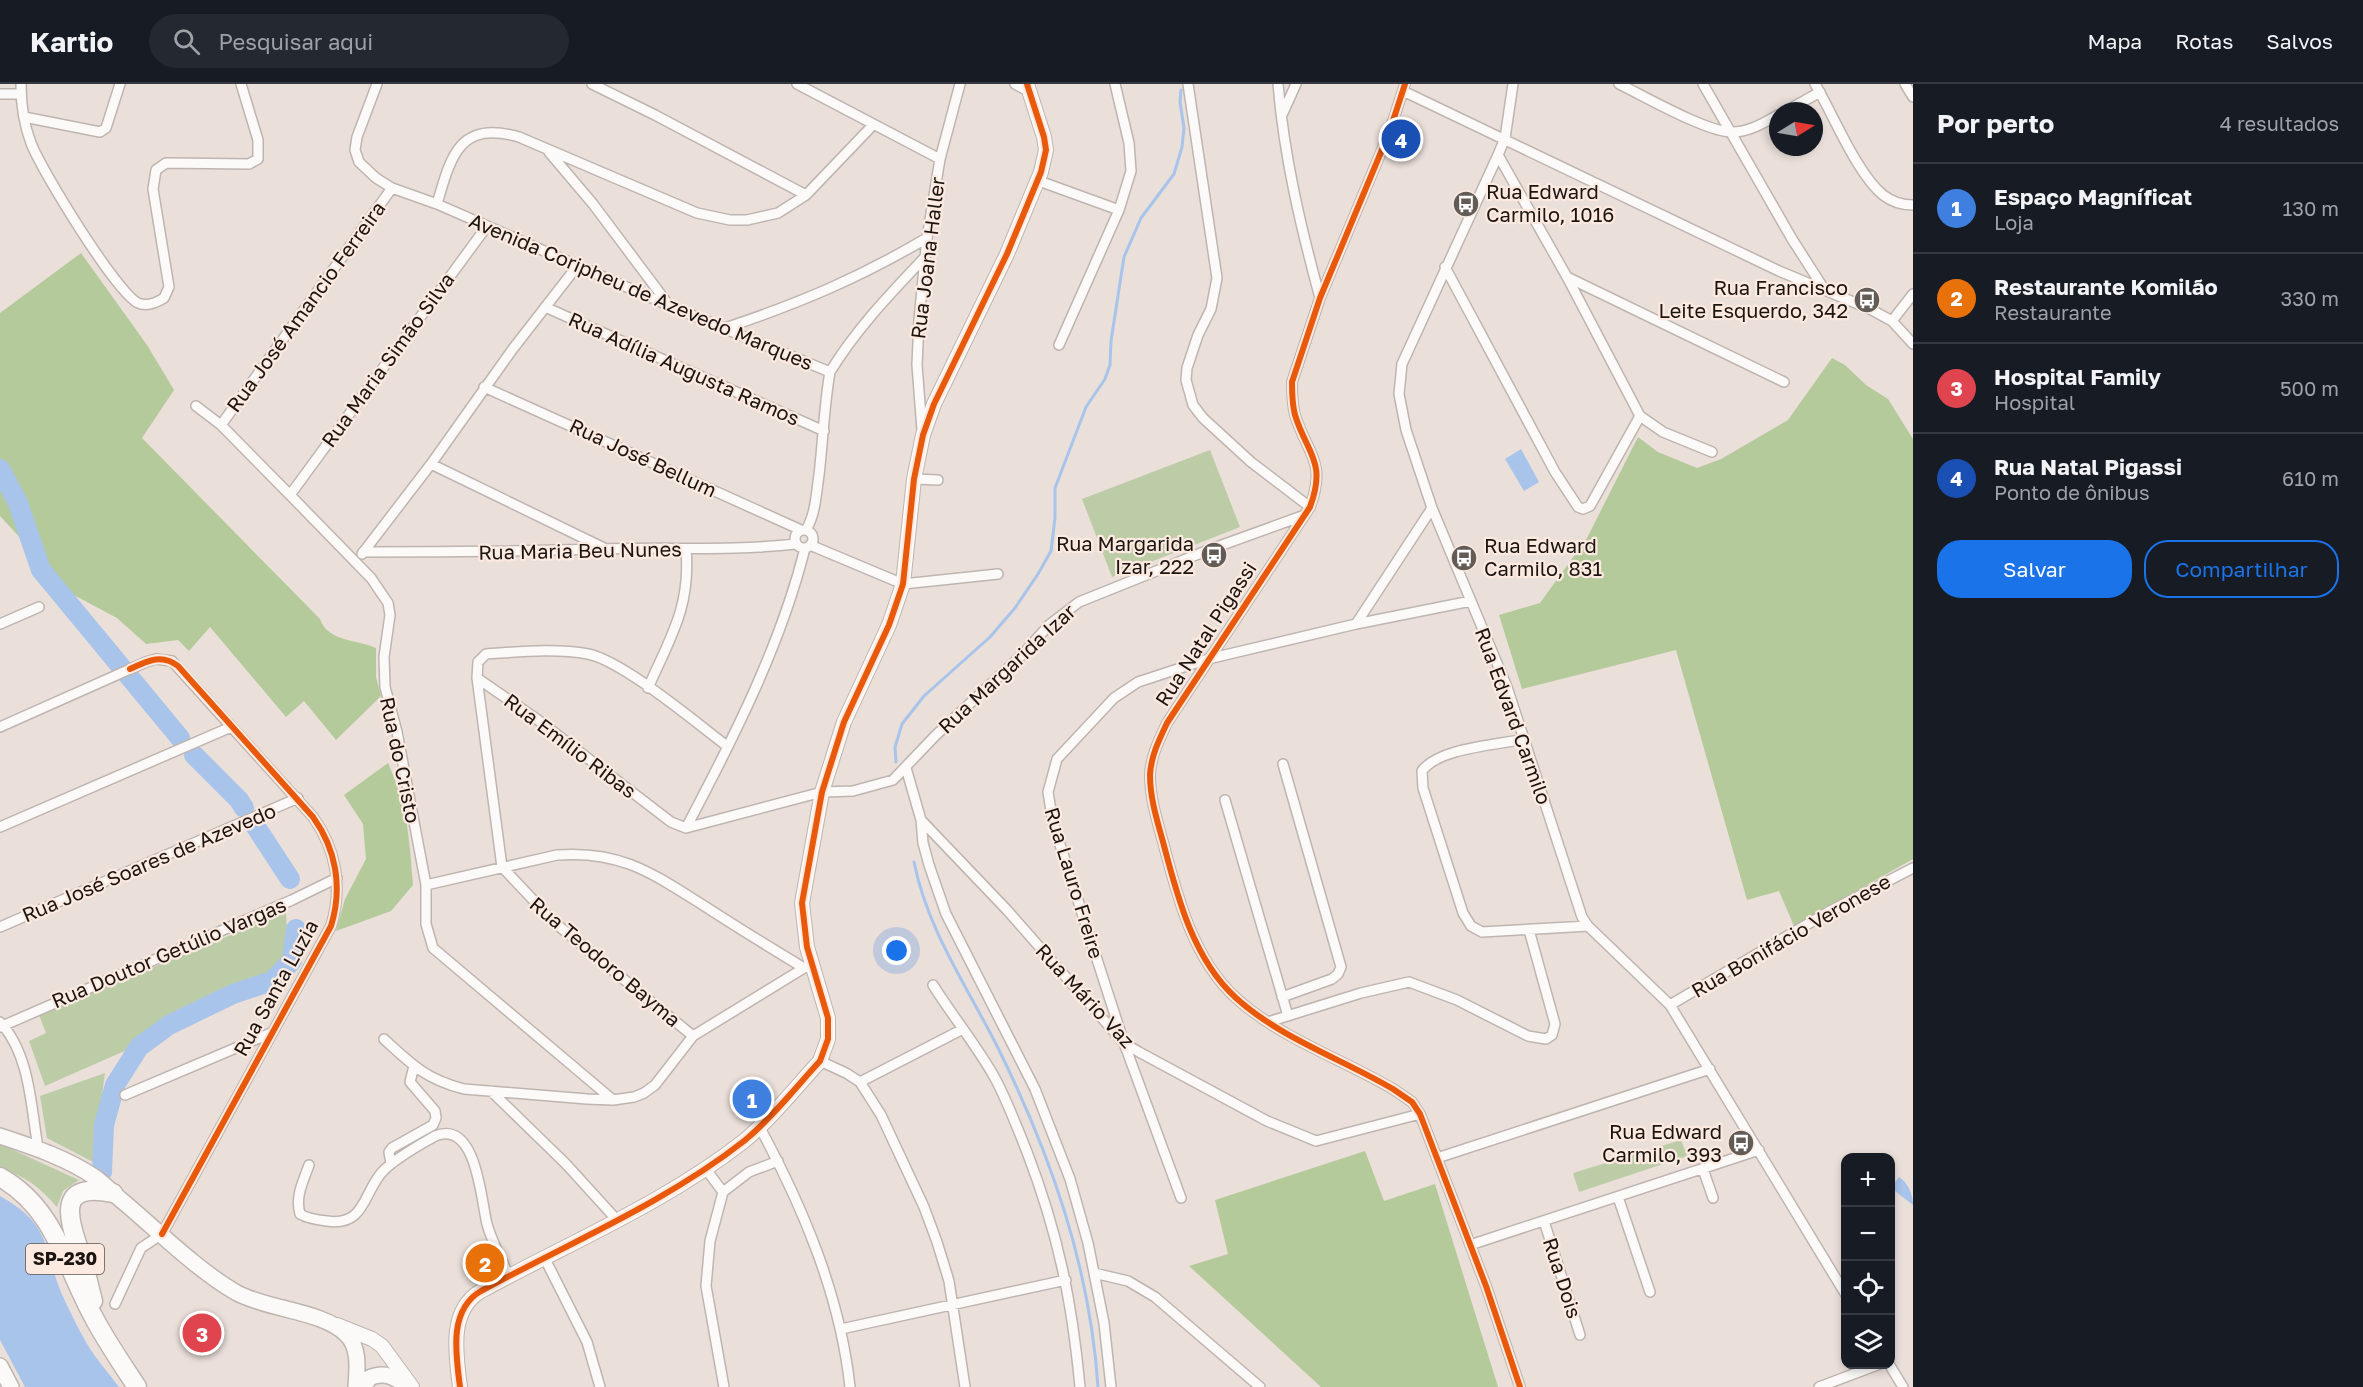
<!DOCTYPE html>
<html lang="pt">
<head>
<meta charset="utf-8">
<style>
  body { margin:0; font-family:"Golos Text",sans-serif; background:#242831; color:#f1f3f6 }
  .controls { position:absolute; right:18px; bottom:18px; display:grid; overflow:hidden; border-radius:12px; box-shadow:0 3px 9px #0003 }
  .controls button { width:54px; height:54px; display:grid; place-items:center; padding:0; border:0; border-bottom:2px solid #363941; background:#171b24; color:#f1f3f6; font:30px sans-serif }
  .compass { position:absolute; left:1769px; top:18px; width:54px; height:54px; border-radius:50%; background:#171b24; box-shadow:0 3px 9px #0003; rotate:79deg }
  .you { position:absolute; left:897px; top:867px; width:21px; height:21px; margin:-15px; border:4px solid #fff; border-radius:50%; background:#1a73e8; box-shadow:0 0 0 9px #1a73e833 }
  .badge { display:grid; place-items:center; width:39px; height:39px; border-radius:50%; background:#1a73e8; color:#fff; font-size:20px; font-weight:700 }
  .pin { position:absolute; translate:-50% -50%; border:3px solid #fff; box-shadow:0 2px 6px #0006 }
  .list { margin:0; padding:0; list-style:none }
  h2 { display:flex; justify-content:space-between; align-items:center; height:78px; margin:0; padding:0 24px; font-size:26px }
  h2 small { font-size:20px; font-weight:400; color:#9ea1a6 }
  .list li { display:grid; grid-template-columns:39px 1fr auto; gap:18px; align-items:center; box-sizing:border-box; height:90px; padding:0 24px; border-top:2px solid #363941 }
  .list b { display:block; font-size:22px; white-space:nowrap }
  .list p { margin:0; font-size:20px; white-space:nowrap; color:#9ea1a6 }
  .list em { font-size:20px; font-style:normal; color:#9ea1a6 }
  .actions { display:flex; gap:12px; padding:18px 24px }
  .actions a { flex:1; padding:14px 0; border:2px solid #1a73e8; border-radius:24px; text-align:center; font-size:21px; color:#1a73e8 }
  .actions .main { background:#1a73e8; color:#fff }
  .icon { flex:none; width:33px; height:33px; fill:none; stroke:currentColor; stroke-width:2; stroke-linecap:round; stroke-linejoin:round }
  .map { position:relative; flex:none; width:1913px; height:1303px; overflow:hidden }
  header { display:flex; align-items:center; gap:36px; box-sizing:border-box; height:84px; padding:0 30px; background:#171b24; border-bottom:2px solid #363941 }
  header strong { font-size:28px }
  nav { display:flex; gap:33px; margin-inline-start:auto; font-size:21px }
  .search { width:420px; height:54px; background:#242831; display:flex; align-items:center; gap:15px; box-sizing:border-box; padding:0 21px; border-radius:33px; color:#9ea1a6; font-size:22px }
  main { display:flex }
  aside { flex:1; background:#171b24 }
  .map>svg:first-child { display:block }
  .green { fill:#bbcca6 }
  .forest { fill:#b4ca9b }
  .water { fill:#a8c4eb }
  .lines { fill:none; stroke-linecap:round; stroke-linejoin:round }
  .stream { stroke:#a8c4eb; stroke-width:3 }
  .river { stroke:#a8c4eb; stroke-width:20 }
  .street-casing { stroke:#beb5b0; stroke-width:12 }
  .secondary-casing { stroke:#beb5b0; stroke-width:16 }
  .primary-casing { stroke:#beb5b0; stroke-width:18 }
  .highway-casing { stroke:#beb5b0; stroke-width:21 }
  .street { stroke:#fcfaf9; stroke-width:9 }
  .secondary { stroke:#fcfaf9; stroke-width:14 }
  .primary { stroke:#fcfaf9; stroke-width:15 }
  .highway { stroke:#fcfaf9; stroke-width:18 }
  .cycleway-casing { stroke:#fceae1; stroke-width:10 }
  .cycleway { stroke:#e8590c; stroke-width:6 }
  .labels { text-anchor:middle; stroke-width:4.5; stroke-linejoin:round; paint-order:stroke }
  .shield { fill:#fceae1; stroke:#5e544f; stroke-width:1.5 }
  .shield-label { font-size:18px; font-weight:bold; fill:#1b1410 }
  .poi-label { font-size:20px; fill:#1b1410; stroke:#fceae1; text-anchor:end }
  .street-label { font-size:20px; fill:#1b1410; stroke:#fceae1 }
</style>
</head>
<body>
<header>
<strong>Kartio</strong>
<div class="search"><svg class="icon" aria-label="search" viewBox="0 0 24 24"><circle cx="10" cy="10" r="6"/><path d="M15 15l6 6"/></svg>Pesquisar aqui</div>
<nav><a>Mapa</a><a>Rotas</a><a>Salvos</a></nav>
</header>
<main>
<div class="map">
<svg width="1913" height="1303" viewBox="0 0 1913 1303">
  <rect width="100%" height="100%" fill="#eadfd9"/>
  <path class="green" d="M1210,366L1240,443L1112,493L1082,415Z
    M286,828L288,872L273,893L216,913L157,939L129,965L45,1002L29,957L46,949L39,931Z
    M105,989L93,1078L47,1054L40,1012Z
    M1681,1056L1687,1072L1579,1108L1573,1089Z
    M0,1060L79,1096L63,1107L57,1123C41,1104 24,1091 0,1084Z"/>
  <path class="forest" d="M81,169L147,261L174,306L142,354L320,535C328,558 356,555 376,564V593L381,612L336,656L304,617L286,633L210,543L189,567L178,556L146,560L117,534L72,510L0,432V229Z
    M1832,274L1845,281L1866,301L1888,315L1913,355V775L1794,842L1779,807L1747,816L1676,566L1522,605L1499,531L1540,519L1587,454L1638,353L1658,368L1697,384L1721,375L1788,336Z
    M388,679C408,724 409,752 413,801L391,827L336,847L345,815L366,775L363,740L344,711Z
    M1365,1067L1384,1117L1435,1100L1498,1303H1321L1189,1182L1228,1170L1215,1116Z"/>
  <path class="water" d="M1521,365L1539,398L1524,407L1505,375Z
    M1899,1093C1908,1099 1913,1110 1913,1121L1891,1104Z
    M0,1112C56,1143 42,1169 65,1217C72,1231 78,1245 86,1258C95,1274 108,1288 119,1303H25L0,1256Z"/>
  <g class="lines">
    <path class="stream" d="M896,678L895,663L902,640L924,612L990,553L1015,524L1038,490L1051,467L1055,434V404L1086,323L1105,295L1110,281L1111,257L1124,173L1141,134L1174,90L1182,63L1184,44L1180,18L1181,6
      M914,778C927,845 968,904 998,964C1051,1071 1090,1183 1098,1303"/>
    <path class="river" d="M0,385L18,419L41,486L180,654
      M194,671L239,716L244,724
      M256,743L290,795
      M102,1088L104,1041L115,1001L139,963L169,941L233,910L272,897L292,877L296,845"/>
    <defs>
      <path id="street" d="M21,0C21,19 24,41 31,59C41,86 116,208 138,219C147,223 156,219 164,214L169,203L153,105L156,86L166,79L249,80L258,75V56L241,0
        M377,0L357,53L355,66L359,78L376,94L392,104L437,120L670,222L830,288C856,245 891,209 925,173
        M592,0L655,31L806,111
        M797,0L940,75
        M1015,0L1030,8
        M1188,0L1217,194L1211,225L1198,251L1187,284L1186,296L1193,321L1203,334L1251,378L1310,423
        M1278,0C1284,73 1301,144 1320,214
        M1405,0L1389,49L1320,214L1292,298C1292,309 1292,320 1295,331C1307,370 1327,377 1310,423L1167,639C1159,656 1151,672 1150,691C1150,714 1157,736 1163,758C1177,812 1193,875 1236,914C1280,954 1342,975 1393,1005L1412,1018L1420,1030L1486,1202L1520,1303
        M1513,0L1505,54L1498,71L1402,280L1399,310L1406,346L1432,424L1507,603L1582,833L1588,842L1670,921L1846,1211
        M1619,0C1646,13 1703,46 1730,48C1747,49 1764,39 1778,31
        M1703,0L1792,155L1824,205
        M1815,0C1833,30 1857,90 1883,111C1892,118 1901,121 1913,121
        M1905,0L1913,13
        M1403,7L1779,187L1870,225L1892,237L1913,260
        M0,10H21
        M1786,27L1820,8
        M1282,31L1296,0
        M24,33L100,48L106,44L120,0
        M549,68L593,120L668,220
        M1498,71L1567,193L1640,332L1663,348L1712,368
        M1039,97L1119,126
        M437,120C451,71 460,36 519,53L697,129L730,136H747L778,129L806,111L873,41
        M1445,183L1555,388L1578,423L1583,425L1590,422L1640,332
        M1567,193L1784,298
        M545,223L824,347
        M1892,237L1913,210
        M725,244C800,219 859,194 927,154
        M1059,261L1119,126L1131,87L1129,59L1115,0
        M484,303L801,446
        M196,322L221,341L290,411L371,494L388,519L390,531L384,573L385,603L397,648L426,801V840L433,864L613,1016
        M221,341L392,104
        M922,346L917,281L919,236L927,154L940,75L960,0
        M431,380L604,464
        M914,395L938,396
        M290,411L487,142
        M795 455a9 9 0 1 1 18 0a9 9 0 1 1-18 0Z
        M806,446C816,429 816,410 819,391C823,357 824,322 830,288
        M810,461L903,500L998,490
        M363,468C444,468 524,467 605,465C669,463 733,467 796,460
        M362,470L431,380L512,266L578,181
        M0,540L39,523
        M1356,540L1432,424
        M477,594L538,636L671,738L686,744L822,708L853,707L893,696L935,652L1024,569L1049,541L1079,518L1211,465L1305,431
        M648,604C670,554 691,523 686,465
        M0,643L146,578L156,575L172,577L313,733C336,765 343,803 331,842L162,1150L141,1164L115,1220
        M1524,655C1497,661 1438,664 1422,687L1423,704L1463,829L1471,842L1482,848L1588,842
        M906,684L921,736L923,759L929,781L946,830L1035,1005L1070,1095L1088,1159L1104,1239L1111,1303
        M1225,716L1288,932
        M921,736L1007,826L1124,959L1139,968L1267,1037L1316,1057L1420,1030
        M0,743L231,643
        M686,744C733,655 781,561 805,464
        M426,801L557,771C622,766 653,790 706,823C738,844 771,864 804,884L809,883
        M0,843L298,714
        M933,901C953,933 978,963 996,996C1008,1019 1017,1043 1027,1068C1058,1149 1072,1217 1080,1303
        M1282,913L1332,895L1338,890L1341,883L1283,680
        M1670,921L1830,827L1913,784
        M0,938C30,970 31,1023 38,1064
        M1268,938L1361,909L1409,898L1457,916L1528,952L1546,955L1552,951L1555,940L1529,846
        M0,943L292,816L337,794
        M693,952L555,839L502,783L477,594L478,578L486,570C518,568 555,564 588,570C623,577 695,638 727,662
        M384,955C412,981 426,995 464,1005L587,1015L613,1016L634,1013L644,1009L655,1001L693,952L804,884
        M820,977L846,989L860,998L881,1031L924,1123L937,1158L949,1197L965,1303
        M860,998L963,945
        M491,1007L566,1080L616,1135
        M125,1011L271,949
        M759,1042C803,1123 840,1211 850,1303
        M1437,1074L1710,985
        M391,1080L389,1068L392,1064L433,1041L436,1034L435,1027L410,998L414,982
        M309,1081C303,1098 295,1112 300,1130C308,1135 318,1136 327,1137C366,1143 363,1107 384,1086C399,1072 418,1062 435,1052C477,1035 481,1117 487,1140C492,1158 501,1175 509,1192
        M705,1084L723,1108L710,1157L706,1202L724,1303
        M1703,1085L1713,1114
        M723,1108L749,1088L778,1077
        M1618,1113L1650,1208
        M1181,1114L1124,959L1053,739L1048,708L1057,675L1114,614L1138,598L1208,575L1356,540L1471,517
        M1544,1137L1580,1251
        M1470,1161L1759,1066
        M544,1173L587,1258L600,1303
        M1094,1189L1128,1197L1155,1213L1260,1303
        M841,1245L1066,1196
        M1889,1280L1903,1303
        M1819,1303L1880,1280"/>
      <path id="secondary" d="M337,1241L372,1255L382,1262L412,1303
        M460,1303C456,1271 448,1226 481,1207C569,1159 665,1119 744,1057C771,1035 796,1003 820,977L828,955V934L807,863L802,819L822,708L844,638L889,541L903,500L914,395L923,351L934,320L1007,170L1041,88L1046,66L1044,53L1027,0"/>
      <path id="primary" d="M0,1052C33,1063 67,1074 96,1094C104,1100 112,1108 120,1115C155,1144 198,1187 237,1209C269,1226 324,1227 347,1251C360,1264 357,1286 356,1303
        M0,1282L11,1303
        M364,1303L369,1294C385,1287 395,1293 408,1303"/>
      <path id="highway" d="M0,1093C55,1124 65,1181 93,1232C106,1257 122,1280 137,1303
        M93,1217C89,1202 86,1187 81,1172C69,1135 54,1097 113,1109"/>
    </defs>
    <use href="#street" class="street-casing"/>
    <use href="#secondary" class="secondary-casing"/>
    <use href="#primary" class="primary-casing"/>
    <use href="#highway" class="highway-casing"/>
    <use href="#street" class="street"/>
    <use href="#secondary" class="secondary"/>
    <use href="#primary" class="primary"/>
    <use href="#highway" class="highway"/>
    <defs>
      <path id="cycleway" d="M1405,0L1389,49L1320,214L1292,298C1292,309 1292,320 1295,331C1307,370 1327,377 1310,423L1167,639C1159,656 1151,672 1150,691C1150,714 1157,736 1163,758C1177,812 1193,875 1236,914C1280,954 1342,975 1393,1005L1412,1018L1420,1030L1486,1202L1520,1303
        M130,585C147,577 162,569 178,582L313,733C336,765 343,803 331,842L162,1150
        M460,1303C456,1271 448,1226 481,1207C569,1159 665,1119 744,1057C771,1035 796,1003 820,977L828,955V934L807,863L802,819L822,708L844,638L889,541L903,500L914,395L923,351L934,320L1007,170L1041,88L1046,66L1044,53L1027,0"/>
    </defs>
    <use href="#cycleway" class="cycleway-casing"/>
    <use href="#cycleway" class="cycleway"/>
  </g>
  <defs>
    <symbol id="bus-disc" viewBox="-11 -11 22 22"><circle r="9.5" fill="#635b56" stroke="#fceae1"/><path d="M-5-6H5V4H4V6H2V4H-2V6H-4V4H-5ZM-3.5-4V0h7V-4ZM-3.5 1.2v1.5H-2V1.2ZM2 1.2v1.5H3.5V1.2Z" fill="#fff"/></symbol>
  </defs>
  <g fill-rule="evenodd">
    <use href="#bus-disc" x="1451" y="105" width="30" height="30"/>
    <use href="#bus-disc" x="1852" y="201" width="30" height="30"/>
    <use href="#bus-disc" x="1199" y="456" width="30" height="30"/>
    <use href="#bus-disc" x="1449" y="459" width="30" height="30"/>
    <use href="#bus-disc" x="1726" y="1044" width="30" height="30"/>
  </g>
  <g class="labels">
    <rect class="shield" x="26" y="1160" width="78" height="30" rx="4.5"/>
    <g class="shield-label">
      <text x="65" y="1181">SP-230</text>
    </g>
    <g class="poi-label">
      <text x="1486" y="115" text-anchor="start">Rua Edward<tspan x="1486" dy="23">Carmilo, 1016</tspan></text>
      <text x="1848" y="211">Rua Francisco<tspan x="1848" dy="23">Leite Esquerdo, 342</tspan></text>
      <text x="1194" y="467">Rua Margarida<tspan x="1194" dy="23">Izar, 222</tspan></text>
      <text x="1484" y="469" text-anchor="start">Rua Edward<tspan x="1484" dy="23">Carmilo, 831</tspan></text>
      <text x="1722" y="1055">Rua Edward<tspan x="1722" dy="23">Carmilo, 393</tspan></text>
    </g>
    <g class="street-label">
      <text transform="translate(928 174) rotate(-83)" y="7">Rua Joana Haller</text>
      <text transform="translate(641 208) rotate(23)" y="7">Avenida Coripheu de Azevedo Marques</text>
      <text transform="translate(306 223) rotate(-54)" y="7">Rua José Amancio Ferreira</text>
      <text transform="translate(388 276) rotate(-54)" y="7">Rua Maria Simão Silva</text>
      <text transform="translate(684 285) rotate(24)" y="7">Rua Adília Augusta Ramos</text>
      <text transform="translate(643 374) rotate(25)" y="7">Rua José Bellum</text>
      <text transform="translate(580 467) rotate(-1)" y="7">Rua Maria Beu Nunes</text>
      <text transform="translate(1206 550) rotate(-57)" y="7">Rua Natal Pigassi</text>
      <text transform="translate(1007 585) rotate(-43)" y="7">Rua Margarida Izar</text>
      <text transform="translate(1513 632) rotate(70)" y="7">Rua Edvard Carmilo</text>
      <text transform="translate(570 662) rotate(37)" y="7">Rua Emílio Ribas</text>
      <text transform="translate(400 676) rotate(78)" y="7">Rua do Cristo</text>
      <text transform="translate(149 779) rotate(-23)" y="7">Rua José Soares de Azevedo</text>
      <text transform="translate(1074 799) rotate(73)" y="7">Rua Lauro Freire</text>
      <text transform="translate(1791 852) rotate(-30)" y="7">Rua Bonifácio Veronese</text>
      <text transform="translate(169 869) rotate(-23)" y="7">Rua Doutor Getúlio Vargas</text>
      <text transform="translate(605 878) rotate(40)" y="7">Rua Teodoro Bayma</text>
      <text transform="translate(276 904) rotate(-61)" y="7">Rua Santa Luzia</text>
      <text transform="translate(1085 912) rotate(47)" y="7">Rua Mário Vaz</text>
      <text transform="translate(1562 1194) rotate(72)" y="7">Rua Dois</text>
    </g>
  </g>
</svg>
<div class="controls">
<button>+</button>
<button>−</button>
<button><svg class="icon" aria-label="locate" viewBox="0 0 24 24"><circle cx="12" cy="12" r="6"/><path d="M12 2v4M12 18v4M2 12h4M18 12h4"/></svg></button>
<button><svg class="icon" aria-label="layers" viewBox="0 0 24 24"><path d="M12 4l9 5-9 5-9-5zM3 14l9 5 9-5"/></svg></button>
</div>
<svg class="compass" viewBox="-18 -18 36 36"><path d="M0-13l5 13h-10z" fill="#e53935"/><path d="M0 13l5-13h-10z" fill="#9ea1a6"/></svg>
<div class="you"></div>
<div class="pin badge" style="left:752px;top:1015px;background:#3f7fe0">1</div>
<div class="pin badge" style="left:485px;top:1179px;background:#e8710a">2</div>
<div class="pin badge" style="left:202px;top:1249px;background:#e0444e">3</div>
<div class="pin badge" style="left:1401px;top:55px;background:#1a4fb4">4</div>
</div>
<aside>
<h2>Por perto<small>4 resultados</small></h2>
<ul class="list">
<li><span class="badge" style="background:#3f7fe0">1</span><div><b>Espaço Magníficat</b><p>Loja</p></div><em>130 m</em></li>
<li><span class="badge" style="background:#e8710a">2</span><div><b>Restaurante Komilão</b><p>Restaurante</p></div><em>330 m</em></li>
<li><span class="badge" style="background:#e0444e">3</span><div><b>Hospital Family</b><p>Hospital</p></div><em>500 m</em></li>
<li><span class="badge" style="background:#1a4fb4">4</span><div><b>Rua Natal Pigassi</b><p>Ponto de ônibus</p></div><em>610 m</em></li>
</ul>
<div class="actions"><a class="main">Salvar</a><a>Compartilhar</a></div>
</aside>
</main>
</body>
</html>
